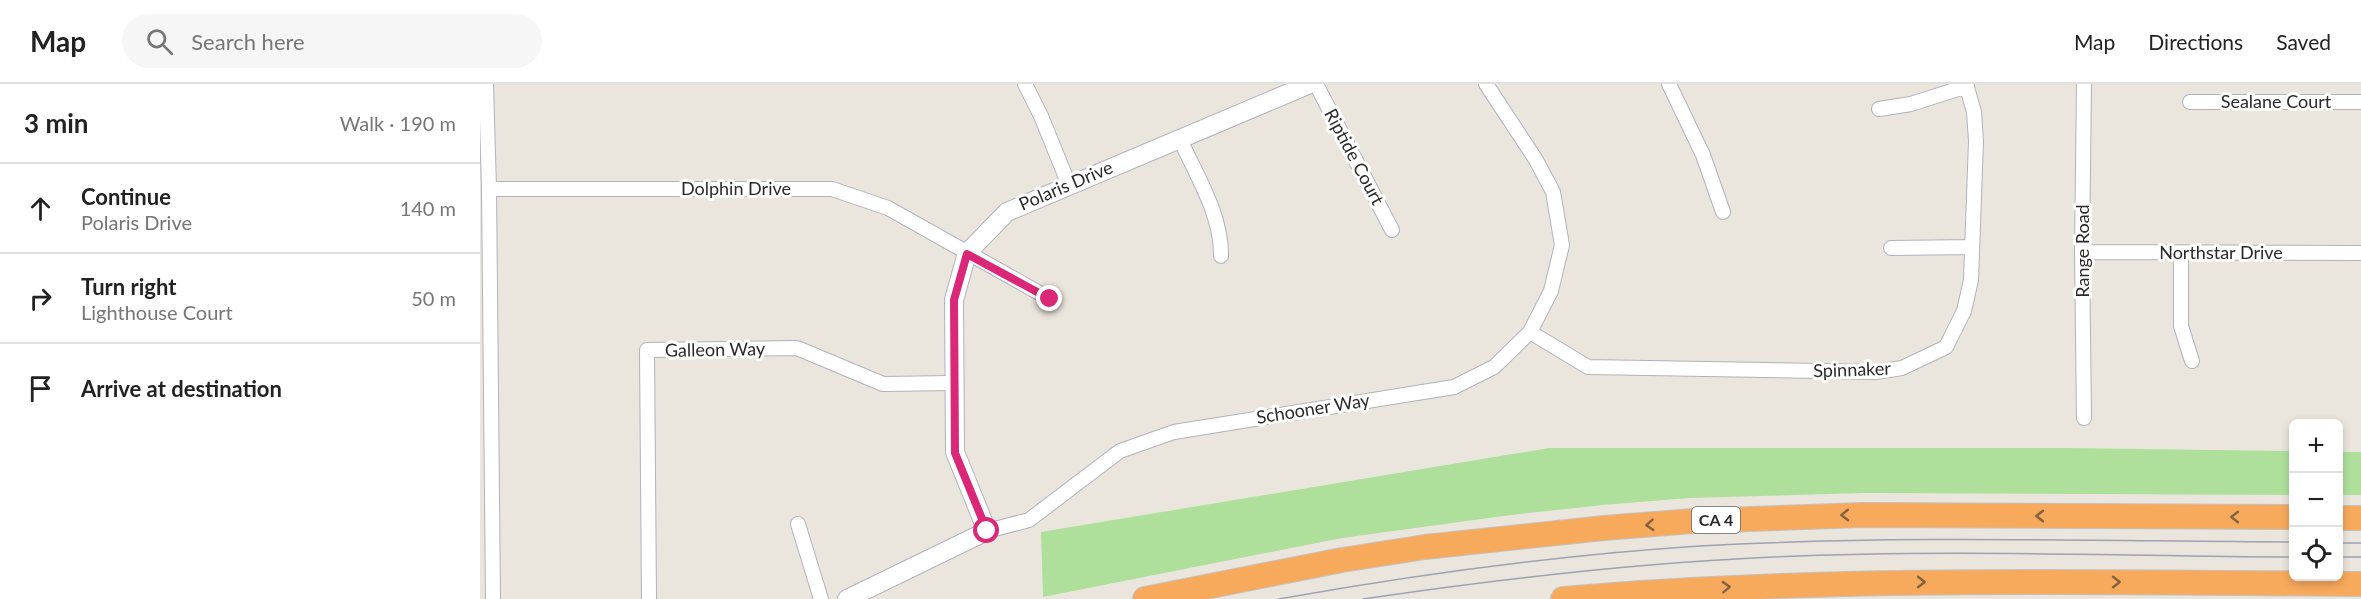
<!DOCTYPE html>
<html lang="en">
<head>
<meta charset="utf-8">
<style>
  body { margin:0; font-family:Lato,sans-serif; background:#f6f6f6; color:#222 }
  .controls { position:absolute; right:18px; bottom:18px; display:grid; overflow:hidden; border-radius:9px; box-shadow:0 3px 9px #0003 }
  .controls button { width:54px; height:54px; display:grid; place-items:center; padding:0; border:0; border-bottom:2px solid #e0e0e0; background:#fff; color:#222; font:30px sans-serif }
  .stop { position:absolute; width:18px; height:18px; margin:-14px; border:4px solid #db2777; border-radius:50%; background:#fff }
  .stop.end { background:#db2777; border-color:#fff; box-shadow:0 2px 6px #0008 }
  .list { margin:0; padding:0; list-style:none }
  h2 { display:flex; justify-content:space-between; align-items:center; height:78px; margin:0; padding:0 24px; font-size:26px }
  h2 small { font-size:20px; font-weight:400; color:#767676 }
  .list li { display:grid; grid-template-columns:39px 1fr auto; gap:18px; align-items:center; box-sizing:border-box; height:90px; padding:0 24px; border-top:2px solid #e0e0e0 }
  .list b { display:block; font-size:22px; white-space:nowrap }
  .list p { margin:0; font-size:20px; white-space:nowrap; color:#767676 }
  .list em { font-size:20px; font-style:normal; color:#767676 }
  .icon { flex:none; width:33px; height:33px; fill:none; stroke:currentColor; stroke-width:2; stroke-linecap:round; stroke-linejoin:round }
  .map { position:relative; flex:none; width:1881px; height:515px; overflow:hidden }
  header { display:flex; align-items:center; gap:36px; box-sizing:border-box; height:84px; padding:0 30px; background:#fff; border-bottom:2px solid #e0e0e0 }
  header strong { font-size:28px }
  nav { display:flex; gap:33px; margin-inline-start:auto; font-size:21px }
  .search { width:420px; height:54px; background:#f6f6f6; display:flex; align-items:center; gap:15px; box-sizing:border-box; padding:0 21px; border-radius:33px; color:#767676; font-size:22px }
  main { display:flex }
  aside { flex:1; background:#fff }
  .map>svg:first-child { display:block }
  .green { fill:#aee09b }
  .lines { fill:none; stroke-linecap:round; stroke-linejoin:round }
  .street-casing { stroke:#b0b2bd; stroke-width:16 }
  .secondary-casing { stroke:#b0b2bd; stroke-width:20 }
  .highway-casing { stroke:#c3c3c3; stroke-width:26 }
  .street { stroke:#fff; stroke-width:14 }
  .secondary { stroke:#fff; stroke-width:18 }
  .highway { stroke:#f7a95c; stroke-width:24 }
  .tram { stroke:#a0a1b3; stroke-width:1.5 }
  .oneway { stroke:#866340 }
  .route { stroke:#db2777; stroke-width:8 }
  .labels { text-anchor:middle; stroke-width:6; stroke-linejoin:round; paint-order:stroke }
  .shield { fill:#fff; stroke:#6a6a6a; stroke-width:1.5 }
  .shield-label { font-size:16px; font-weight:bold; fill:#2a2a2a }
  .street-label { font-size:18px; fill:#2a2a2a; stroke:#fff }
</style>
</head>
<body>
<header>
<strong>Map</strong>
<div class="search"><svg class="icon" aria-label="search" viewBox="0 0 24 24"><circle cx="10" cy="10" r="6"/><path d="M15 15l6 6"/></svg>Search here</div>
<nav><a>Map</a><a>Directions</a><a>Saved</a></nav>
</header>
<main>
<aside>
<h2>3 min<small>Walk · 190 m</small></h2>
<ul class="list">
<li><svg class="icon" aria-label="ahead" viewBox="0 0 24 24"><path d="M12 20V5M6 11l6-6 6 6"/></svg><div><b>Continue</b><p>Polaris Drive</p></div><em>140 m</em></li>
<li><svg class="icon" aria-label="right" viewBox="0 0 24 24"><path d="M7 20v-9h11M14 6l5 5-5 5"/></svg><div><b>Turn right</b><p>Lighthouse Court</p></div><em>50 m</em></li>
<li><svg class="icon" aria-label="arrive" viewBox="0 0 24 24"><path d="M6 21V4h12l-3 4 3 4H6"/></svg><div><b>Arrive at destination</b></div></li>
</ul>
</aside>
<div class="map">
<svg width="1881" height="515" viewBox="0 0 1881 515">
  <rect width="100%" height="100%" fill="#ebe6dd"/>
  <path class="green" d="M1069,364H1587L1813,367V411L1385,409L1209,414L1123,421L1031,431L862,454L563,513L561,448Z
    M1858,368H1881V411H1859Z"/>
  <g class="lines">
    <defs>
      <path id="street" d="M6,0L9,105L13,515
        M545,0L561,32L589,101
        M836,0L912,146
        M1189,0L1223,71L1243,128
        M1604,0L1602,168L1604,334
        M1710,18H1881
        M1399,25L1431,20L1487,2
        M700,55C716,91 742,131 741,172
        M9,105H352L408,124L570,215
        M1411,164L1492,163
        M1602,168L1881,169
        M1701,169V242L1712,277
        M1050,248L1108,283L1396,288L1422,284L1466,263L1484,227L1491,196L1496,57L1494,28L1486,0
        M318,440L341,515
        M507,447L549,436L640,367L694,348L974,303L1014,283L1050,248L1071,207L1082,161L1073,108L1056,76L1006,0
        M169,515L167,266L317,264L403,300L473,299"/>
      <path id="secondary" d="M367,515L507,447L475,368L474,216L487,169L527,128L830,0"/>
      <path id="highway" d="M1858,434H1881
        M665,515L862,476L945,463L1124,444L1213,437L1383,431L1814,433
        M1083,515C1348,492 1615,498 1881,500"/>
    </defs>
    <use href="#street" class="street-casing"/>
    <use href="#secondary" class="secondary-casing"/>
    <use href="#highway" class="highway-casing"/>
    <use href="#street" class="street"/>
    <use href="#secondary" class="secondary"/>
    <use href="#highway" class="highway"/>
    <path class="tram" d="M1858,459H1881
      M1858,473H1881
      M799,515C939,490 1079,471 1220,462C1418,451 1616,457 1814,458
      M883,515C1019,495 1155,479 1293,473C1466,465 1640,472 1814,473"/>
  </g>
  <defs><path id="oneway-chevron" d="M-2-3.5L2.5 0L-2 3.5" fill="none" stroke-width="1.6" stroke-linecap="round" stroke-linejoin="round" transform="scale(1.5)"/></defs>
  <g class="oneway">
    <use href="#oneway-chevron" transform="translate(1365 431) rotate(179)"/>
    <use href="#oneway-chevron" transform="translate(1560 432) rotate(-180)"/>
    <use href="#oneway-chevron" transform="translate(1755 433) rotate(-180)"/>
    <use href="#oneway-chevron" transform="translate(1170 441) rotate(176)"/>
    <use href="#oneway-chevron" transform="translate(1441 498)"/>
    <use href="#oneway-chevron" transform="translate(1636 498)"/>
    <use href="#oneway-chevron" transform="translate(1246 503) rotate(-3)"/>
  </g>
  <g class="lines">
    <path class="route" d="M507,447L475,369L474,216L487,170L570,215"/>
  </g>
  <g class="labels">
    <rect class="shield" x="1212" y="423" width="48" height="26" rx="4.5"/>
    <g class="shield-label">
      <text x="1236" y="442">CA 4</text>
    </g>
    <g class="street-label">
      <text x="1796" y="24">Sealane Court</text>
      <text transform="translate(874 73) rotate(62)" y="6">Riptide Court</text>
      <text transform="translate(586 102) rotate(-23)" y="6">Polaris Drive</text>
      <text x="256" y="111">Dolphin Drive</text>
      <text transform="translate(1603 167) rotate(-90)" y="6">Range Road</text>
      <text x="1741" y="175">Northstar Drive</text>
      <text transform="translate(235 266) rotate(-1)" y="6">Galleon Way</text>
      <text transform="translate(1372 286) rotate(-2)" y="6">Spinnaker</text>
      <text transform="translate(833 325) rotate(-9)" y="6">Schooner Way</text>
    </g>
  </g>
</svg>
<div class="controls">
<button>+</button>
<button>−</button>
<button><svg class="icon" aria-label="locate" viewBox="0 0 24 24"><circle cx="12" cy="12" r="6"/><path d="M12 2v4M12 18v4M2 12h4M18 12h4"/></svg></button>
</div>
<div class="stop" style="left:507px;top:447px"></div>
<div class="stop end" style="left:570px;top:215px"></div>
</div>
</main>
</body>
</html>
